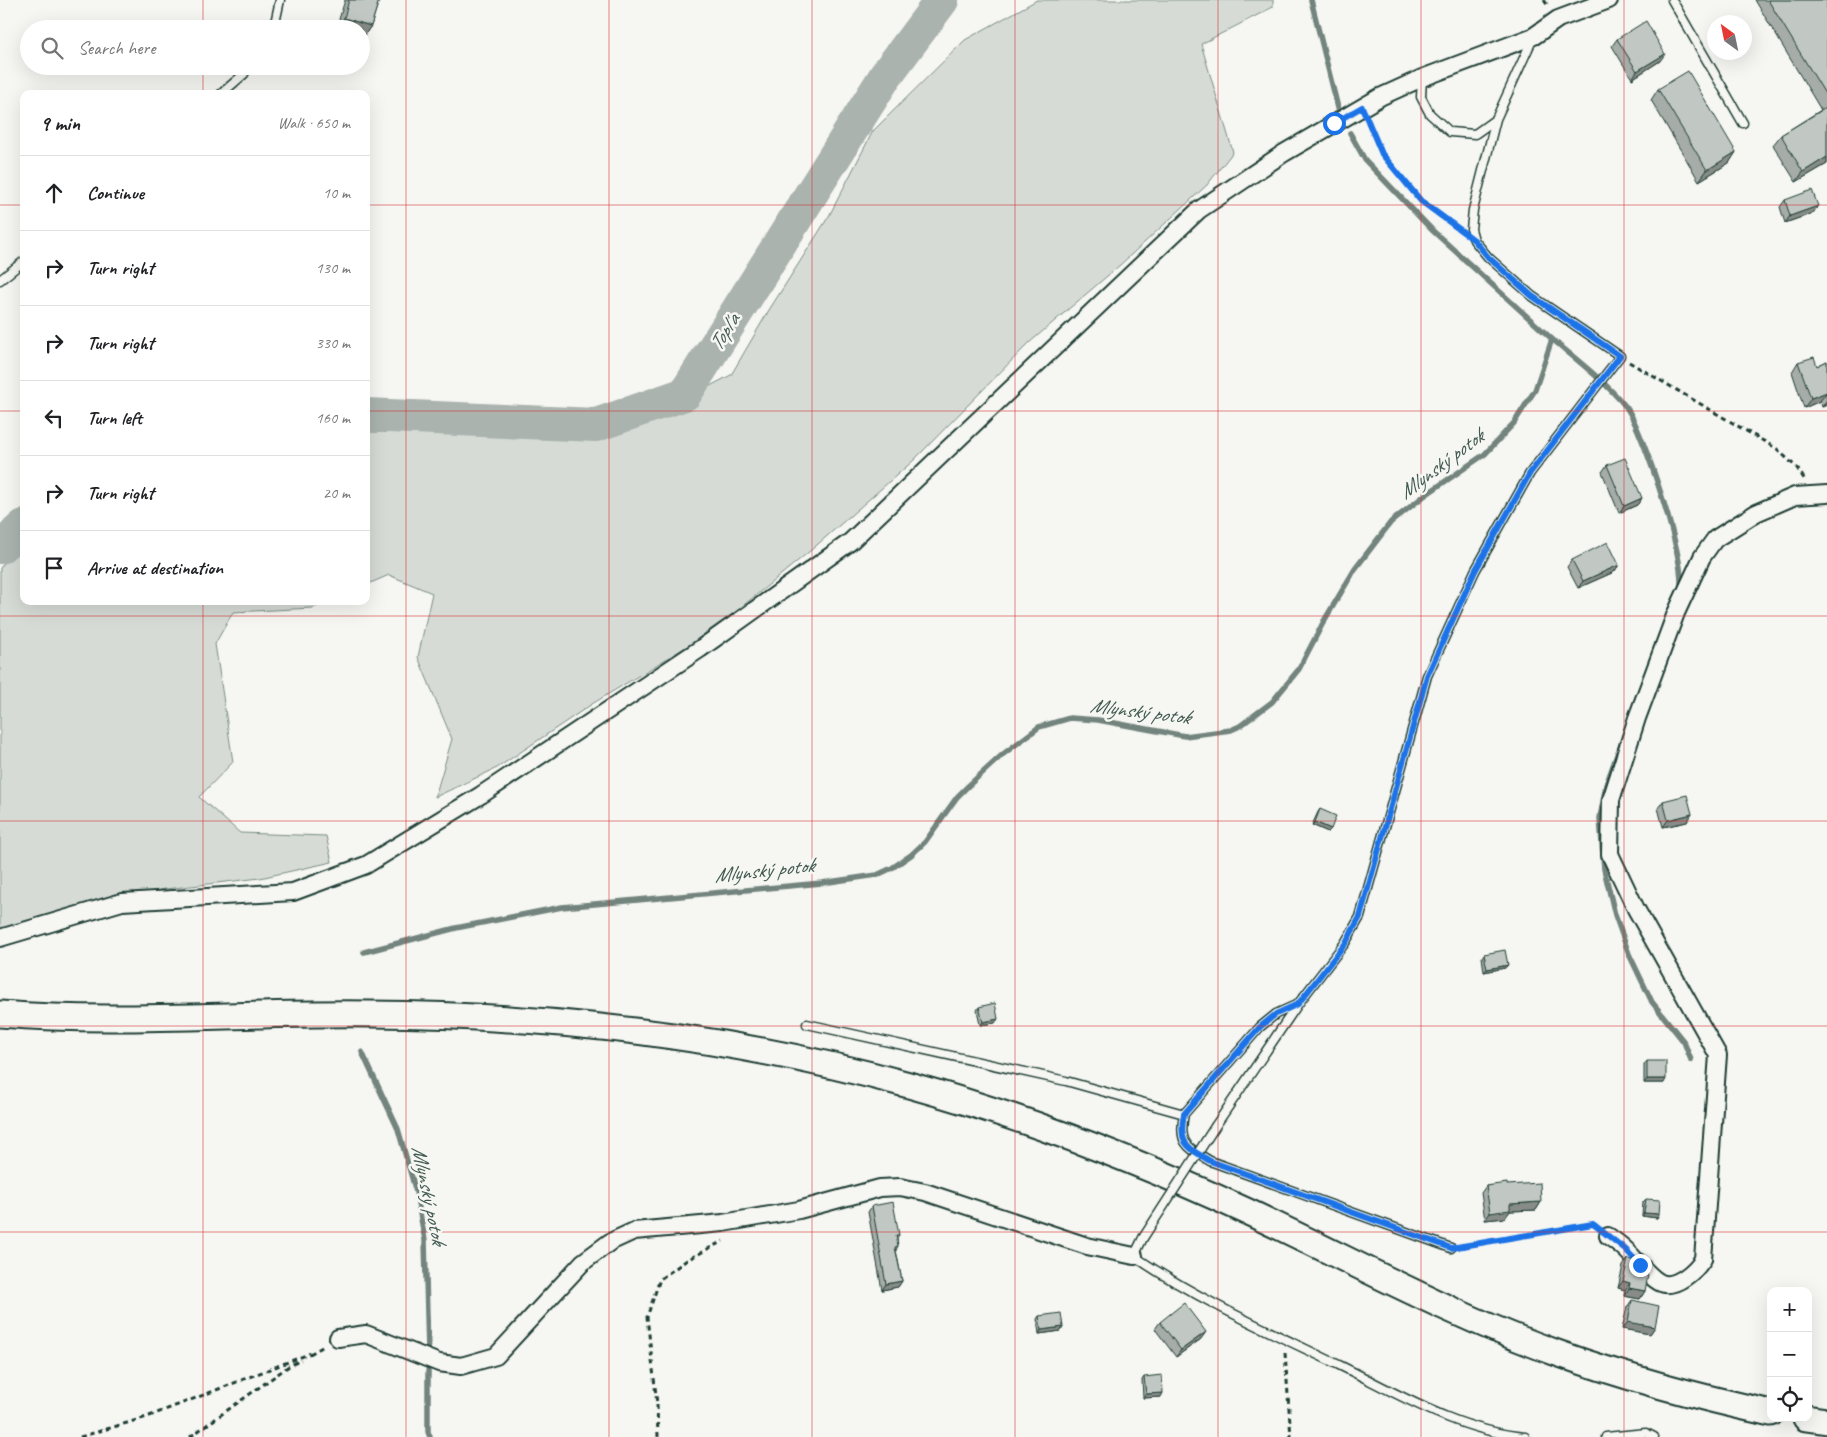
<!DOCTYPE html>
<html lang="en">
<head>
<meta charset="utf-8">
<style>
  body { margin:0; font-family:Caveat,sans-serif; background:#f6f6f6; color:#202124 }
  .controls { position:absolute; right:15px; bottom:15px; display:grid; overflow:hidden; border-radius:10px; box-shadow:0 5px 20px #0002 }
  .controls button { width:45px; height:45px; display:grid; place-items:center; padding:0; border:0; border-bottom:1px solid #e0e0e0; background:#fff; color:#202124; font:25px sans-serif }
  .compass { position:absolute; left:1707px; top:15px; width:45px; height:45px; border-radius:50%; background:#fff; box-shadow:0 5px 20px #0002; rotate:327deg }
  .stop { position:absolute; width:15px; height:15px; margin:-11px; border:4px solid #1a73e8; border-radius:50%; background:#fff }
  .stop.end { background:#1a73e8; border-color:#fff; box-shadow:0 1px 5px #0008 }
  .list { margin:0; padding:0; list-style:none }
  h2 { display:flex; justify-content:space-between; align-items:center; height:65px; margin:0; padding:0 20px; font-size:21px }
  h2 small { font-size:16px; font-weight:400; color:#757577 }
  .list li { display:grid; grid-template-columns:32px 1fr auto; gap:15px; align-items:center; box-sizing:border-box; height:75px; padding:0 20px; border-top:1px solid #e0e0e0 }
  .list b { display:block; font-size:19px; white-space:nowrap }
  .list em { font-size:16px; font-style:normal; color:#757577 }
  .icon { flex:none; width:28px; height:28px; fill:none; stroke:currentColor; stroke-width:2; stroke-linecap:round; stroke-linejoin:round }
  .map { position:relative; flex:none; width:1827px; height:1437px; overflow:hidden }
  .search { position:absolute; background:#fff; box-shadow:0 5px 20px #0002; left:20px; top:20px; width:350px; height:55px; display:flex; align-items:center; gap:12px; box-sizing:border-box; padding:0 18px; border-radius:28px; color:#757577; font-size:19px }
  .panel { position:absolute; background:#fff; box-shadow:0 5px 20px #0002; left:20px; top:90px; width:350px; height:515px; border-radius:10px }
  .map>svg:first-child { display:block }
  .green { fill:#d6dbd6; stroke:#7a8c85 }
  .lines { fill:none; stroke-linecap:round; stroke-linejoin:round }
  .stream { stroke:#72847d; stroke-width:5.5 }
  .river { stroke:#aab3ae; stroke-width:34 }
  .service-casing { stroke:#1f3d34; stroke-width:11 }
  .minor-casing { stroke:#1f3d34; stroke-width:20 }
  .primary-casing { stroke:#1f3d34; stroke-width:29 }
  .path { stroke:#1f3d34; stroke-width:3; stroke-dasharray:5 4; stroke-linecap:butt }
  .service { stroke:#f6f6f2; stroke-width:8 }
  .minor { stroke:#f6f6f2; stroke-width:16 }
  .primary { stroke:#f6f6f2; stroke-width:25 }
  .service-bridge-casing { stroke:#1f3d34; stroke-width:11; stroke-linecap:butt }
  .service-bridge { stroke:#f6f6f2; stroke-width:8 }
  .wall { fill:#a6aca8; stroke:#1f3d34 }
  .shaded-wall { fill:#878c88; stroke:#1f3d34 }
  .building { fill:#c1c8c3; stroke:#1f3d34 }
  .route { stroke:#1a73e8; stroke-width:6 }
  .grid { fill:none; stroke:#d62828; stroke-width:1; stroke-opacity:0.55 }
  .labels { text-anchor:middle; stroke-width:5; stroke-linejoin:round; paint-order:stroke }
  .water-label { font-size:21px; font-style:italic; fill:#425a52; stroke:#f6f6f2 }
</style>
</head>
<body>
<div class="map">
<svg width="1827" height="1437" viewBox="0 0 1827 1437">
  <rect width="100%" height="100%" fill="#f6f6f2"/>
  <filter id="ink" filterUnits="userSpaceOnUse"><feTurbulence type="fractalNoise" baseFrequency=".02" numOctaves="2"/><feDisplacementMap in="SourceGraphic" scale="10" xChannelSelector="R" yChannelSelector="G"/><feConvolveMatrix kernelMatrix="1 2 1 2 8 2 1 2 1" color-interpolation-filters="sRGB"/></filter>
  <g filter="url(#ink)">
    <path class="green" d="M1037,0H1273V7L1201,44L1233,152L1207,185L1120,265L1029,343L914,460L810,551L712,631L592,704L497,768L435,797L452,739L418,657L432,593L389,575L366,585V432L499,433L647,419L731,375L769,310L829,216L873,131L965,40Z
      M24,539V601H328L313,608L233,612L215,644L233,762L199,797L240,833L326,836L332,862L260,878L165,889L64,911L0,930V568Z"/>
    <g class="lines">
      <path class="stream" d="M1311,0L1339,112
        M1552,339C1577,360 1605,381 1626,407C1642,428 1688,565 1680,589
        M1618,752L1606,785L1600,818L1604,869L1615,915L1629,954L1652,1002L1684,1042L1691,1060
        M364,952L456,928L562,907L822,883L877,875L892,868L911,855L925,842L957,797L968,786L1002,755L1039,727L1070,718L1098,720L1185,736L1231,730L1240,726L1272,702L1299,669L1324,621L1355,569L1391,522L1424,496L1485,454L1514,423L1535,390L1552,339L1433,231L1365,160L1350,133
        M362,1052L398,1129L416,1192L425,1240L428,1352
        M428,1371V1432L430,1437"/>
      <path class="river" d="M366,415L596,425L685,394L886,75L942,0
        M0,547L24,526"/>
      <defs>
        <path id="service" d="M1672,0L1743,123
          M271,29L275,23L280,0
          M1422,78L1421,97L1430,114L1450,132L1475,134L1496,119
          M221,94L244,74L248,66
          M0,280L24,261
          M1296,1005L1276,1014L1260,1027L1184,1114C1178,1144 1187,1147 1210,1161L1451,1248
          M807,1024L1066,1081L1184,1114
          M1216,1125L1298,1004L1345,943L1360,917L1427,676L1475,571L1530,473L1620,356L1532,296L1488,257L1474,240L1471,229L1473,210L1496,119L1533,38
          M1143,1238L1134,1256C1198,1300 1271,1332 1341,1366C1400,1395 1459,1431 1525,1437
          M1606,1437L1646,1433L1654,1437"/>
        <path id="minor" d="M0,938L122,902L293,892L366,865L481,795L700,649L850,542L1199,210L1284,153L1380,97L1422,78L1534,36L1558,19L1609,0
          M1608,1236C1614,1240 1621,1245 1627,1251C1635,1259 1651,1279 1661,1283C1676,1289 1696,1270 1703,1259L1718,1055L1636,909L1610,854L1611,800L1637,718L1676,613L1702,557L1715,539L1756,513L1795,496L1827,494
          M338,1338L366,1334L439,1363L461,1366L496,1356L583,1262L610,1242L634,1231L723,1223L799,1210L880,1188L900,1187L925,1192L1087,1246L1134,1256"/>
        <path id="primary" d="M0,1014C123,1024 247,1012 370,1014C551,1015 734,1037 909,1085C1024,1117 1138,1161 1246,1211C1349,1259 1450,1315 1557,1353C1627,1378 1698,1397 1771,1413
          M1806,1418L1827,1421"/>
      </defs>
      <use href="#service" class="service-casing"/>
      <use href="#minor" class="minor-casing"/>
      <use href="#primary" class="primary-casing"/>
      <path class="path" d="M1544,0L1548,6
        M1368,122L1382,154L1421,201L1460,230
        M1629,362L1777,449L1797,468L1805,480
        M1462,1246L1593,1224L1596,1226
        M1285,1353L1291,1437
        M310,1354L324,1346
        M80,1437L147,1417L311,1353
        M190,1437L289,1366L301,1360
        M658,1437L657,1404L647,1317L660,1279L687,1260L723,1241"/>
      <use href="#service" class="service"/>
      <use href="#minor" class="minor"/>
      <use href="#primary" class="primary"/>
      <defs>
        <path id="service-bridge" d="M1143,1238L1216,1125"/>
      </defs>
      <use href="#service-bridge" class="service-bridge-casing"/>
      <use href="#service-bridge" class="service-bridge"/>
    </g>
    <path class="wall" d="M345,0H379L371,26L363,37L361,36V29H336Z
      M1755,0H1827V164L1796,182L1773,145L1781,135L1821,110Z
      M1617,39L1660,61L1632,79L1612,46Z
      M1658,89L1736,152L1729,163L1699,181L1651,100Z
      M1785,200L1818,206L1813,213L1785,223L1780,207Z
      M1827,361V405L1822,407L1820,401L1804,408L1792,372L1798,362L1817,366Z
      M1607,465L1642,498L1637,505L1619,513L1602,472Z
      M1572,560L1619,565L1614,572L1578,588L1567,567Z
      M1663,801L1692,814L1687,822L1663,827L1658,808Z
      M1320,809L1331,829L1328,832L1312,825L1318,812Z
      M1484,954L1505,968L1484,972L1482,957Z
      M979,1007L995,1023L980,1025L977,1010Z
      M1647,1061L1664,1083H1644V1065Z
      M1507,1185L1541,1202L1536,1210L1510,1211L1505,1218L1485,1220L1481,1193L1486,1186Z
      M1646,1199L1659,1214L1657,1218L1642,1216L1643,1202Z
      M872,1206L899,1235L897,1238L898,1246L896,1250L902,1281L898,1287L882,1290L868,1212Z
      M1628,1259L1645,1291L1640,1299L1624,1296L1625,1290L1618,1288L1623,1266Z
      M1632,1300L1655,1327L1650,1334L1622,1329L1627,1307Z
      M1039,1316L1063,1327L1061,1331L1039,1334L1037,1319Z
      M1160,1322L1201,1339L1176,1357L1155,1329Z
      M1144,1377L1161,1397L1143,1398L1142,1380Z"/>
    <path class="shaded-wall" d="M344,18L371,26L363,37L361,36V29H337Z
      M1665,54L1660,61L1632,79L1637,71Z
      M1736,152L1729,163L1699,181L1707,170Z
      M1827,157V164L1796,182L1803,172Z
      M1818,206L1813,213L1785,223L1790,216Z
      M1827,392L1820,401L1804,408L1811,398Z
      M1827,400V405L1822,407Z
      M1642,498L1637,505L1619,513L1624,506Z
      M1619,565L1614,572L1578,588L1583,581Z
      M1692,814L1687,822L1663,827L1668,820Z
      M1315,822L1331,829L1328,832L1312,825Z
      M1508,965L1505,968L1484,972L1487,969Z
      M998,1019L995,1023L980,1025L983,1022Z
      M1647,1079H1666L1664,1083H1644Z
      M1541,1202L1536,1210L1510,1211L1505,1218L1485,1220L1490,1213L1510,1204Z
      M1644,1213L1659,1214L1657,1218L1642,1216Z
      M902,1281L898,1287L882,1290L886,1284Z
      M1623,1281L1630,1283L1625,1290L1618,1288Z
      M1629,1288L1645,1291L1640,1299L1624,1296Z
      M1628,1322L1655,1327L1650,1334L1622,1329Z
      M1063,1327L1061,1331L1039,1334L1041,1330Z
      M1206,1332L1201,1339L1176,1357L1181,1350Z
      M1163,1393L1161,1397L1143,1398L1146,1394Z"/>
    <path class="building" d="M349,0H379L371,26L344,18Z
      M1768,0H1827V97Z
      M1646,21L1665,54L1637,71L1617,39Z
      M1688,71L1736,152L1707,170L1658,89Z
      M1827,107V157L1803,172L1781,135Z
      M1812,190L1818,206L1790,216L1785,200Z
      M1814,357L1817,366L1827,361V392L1811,398L1798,362Z
      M1625,458L1642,498L1624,506L1607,465Z
      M1608,542L1619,565L1583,581L1572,560Z
      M1687,795L1692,814L1668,820L1663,801Z
      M1320,809L1336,816L1331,829L1315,822Z
      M1505,950L1508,965L1487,969L1484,954Z
      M995,1003L998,1019L983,1022L979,1007Z
      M1647,1061H1666V1079H1647Z
      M1507,1183V1185L1540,1183L1541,1202L1510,1204V1210L1490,1213L1486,1186Z
      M1646,1199L1660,1200L1659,1214L1644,1213Z
      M893,1202L899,1235H896L898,1246L895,1247L902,1281L886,1284L872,1206Z
      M1628,1259L1633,1260L1648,1275L1645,1291L1629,1288L1630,1283L1623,1281Z
      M1632,1300L1659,1306L1655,1327L1628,1322Z
      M1184,1303L1206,1332L1181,1350L1160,1322Z
      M1061,1313L1063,1327L1041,1330L1039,1316Z
      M1162,1375L1163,1393L1146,1394L1144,1377Z"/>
  </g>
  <g class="lines" filter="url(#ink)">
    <path class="route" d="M1334,123L1362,107L1382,154L1421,201L1474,240L1488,257L1532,296L1620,356L1530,473L1475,571L1427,676L1360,917L1345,944L1298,1004L1276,1014L1260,1027L1184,1114C1178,1144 1187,1147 1210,1161L1451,1248L1593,1224L1625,1249L1640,1265"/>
  </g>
  <path class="grid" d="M203,0V29M406,0V1437M609,0V1437M812,0V1437M1015,0V1437M1218,0V1437M1421,0V1437M1624,0V1437M203,66V94M0,205H24M366,205H1827M0,411H24M366,411H1827M203,601V1437M0,616H1827M0,821H1827M0,1026H1827M0,1232H1827"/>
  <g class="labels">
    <g class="water-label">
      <text transform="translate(724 332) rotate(-58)" y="7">Topľa</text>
      <text transform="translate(1441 464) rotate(-37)" y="7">Mlynský potok</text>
      <text transform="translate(1140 711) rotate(7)" y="7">Mlynský potok</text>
      <text transform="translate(764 870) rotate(-6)" y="7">Mlynský potok</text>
      <text transform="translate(429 1195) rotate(78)" y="7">Mlynský potok</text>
    </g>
  </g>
</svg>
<div class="controls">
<button>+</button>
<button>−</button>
<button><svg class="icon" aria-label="locate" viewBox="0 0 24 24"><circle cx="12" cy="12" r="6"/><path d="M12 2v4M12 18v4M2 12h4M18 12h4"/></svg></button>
</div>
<svg class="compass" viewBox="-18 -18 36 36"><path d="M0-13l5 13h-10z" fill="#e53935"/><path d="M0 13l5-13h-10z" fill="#757577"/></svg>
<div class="stop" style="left:1334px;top:123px"></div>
<div class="stop end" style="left:1640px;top:1265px"></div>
<div class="search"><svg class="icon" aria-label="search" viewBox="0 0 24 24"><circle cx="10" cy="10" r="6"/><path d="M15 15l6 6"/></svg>Search here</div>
<section class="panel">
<h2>9 min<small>Walk · 650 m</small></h2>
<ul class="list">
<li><svg class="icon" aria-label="ahead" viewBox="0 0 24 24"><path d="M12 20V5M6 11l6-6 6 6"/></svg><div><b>Continue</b></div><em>10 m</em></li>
<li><svg class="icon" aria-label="right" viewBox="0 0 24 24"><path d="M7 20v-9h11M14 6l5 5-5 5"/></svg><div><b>Turn right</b></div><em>130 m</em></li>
<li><svg class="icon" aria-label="right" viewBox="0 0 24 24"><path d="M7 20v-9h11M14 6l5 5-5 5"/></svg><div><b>Turn right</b></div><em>330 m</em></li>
<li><svg class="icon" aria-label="left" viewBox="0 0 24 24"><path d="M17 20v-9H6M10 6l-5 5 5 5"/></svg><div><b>Turn left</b></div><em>160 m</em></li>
<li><svg class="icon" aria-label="right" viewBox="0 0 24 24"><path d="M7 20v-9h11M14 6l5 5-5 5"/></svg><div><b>Turn right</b></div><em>20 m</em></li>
<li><svg class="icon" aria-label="arrive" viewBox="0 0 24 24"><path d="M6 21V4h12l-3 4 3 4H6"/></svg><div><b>Arrive at destination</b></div></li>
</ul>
</section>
</div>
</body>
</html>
